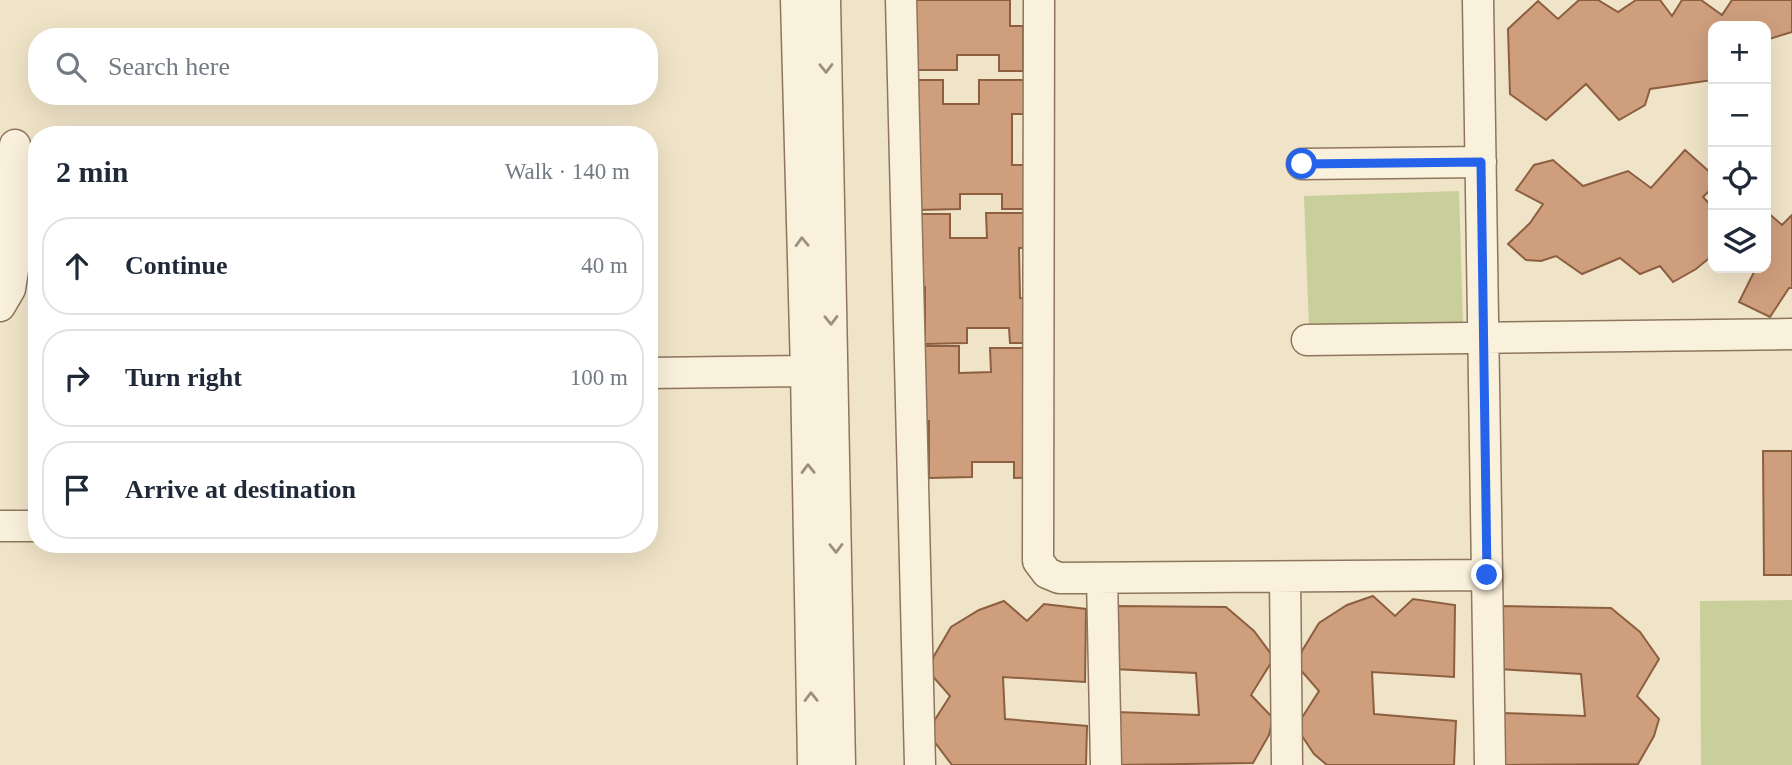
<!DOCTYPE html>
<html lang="en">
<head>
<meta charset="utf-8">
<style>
  body { margin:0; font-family:Georgia,serif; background:#f2f2f3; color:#1f2937 }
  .controls { position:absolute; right:21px; top:21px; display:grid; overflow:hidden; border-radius:14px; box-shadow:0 7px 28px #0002 }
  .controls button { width:63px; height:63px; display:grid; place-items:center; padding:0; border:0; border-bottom:2px solid #e0e1e3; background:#fff; color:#1f2937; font:35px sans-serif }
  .stop { position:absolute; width:21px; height:21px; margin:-16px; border:5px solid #2563eb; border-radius:50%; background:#fff }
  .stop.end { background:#2563eb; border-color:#fff; box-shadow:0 2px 7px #0008 }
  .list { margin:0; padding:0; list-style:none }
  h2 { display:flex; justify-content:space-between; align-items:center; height:91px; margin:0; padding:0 28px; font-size:30px }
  h2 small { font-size:23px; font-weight:400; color:#747a83 }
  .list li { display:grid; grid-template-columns:46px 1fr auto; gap:21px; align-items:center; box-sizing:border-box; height:98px; margin:0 14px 14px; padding:0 14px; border:2px solid #e0e1e3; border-radius:28px }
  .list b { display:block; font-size:26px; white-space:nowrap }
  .list em { font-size:23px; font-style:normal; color:#747a83 }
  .icon { flex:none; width:38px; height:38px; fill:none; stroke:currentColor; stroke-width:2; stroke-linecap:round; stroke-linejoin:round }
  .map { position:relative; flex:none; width:1792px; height:765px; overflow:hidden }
  .search { position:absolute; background:#fff; box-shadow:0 7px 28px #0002; left:28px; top:28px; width:630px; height:77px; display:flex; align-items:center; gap:18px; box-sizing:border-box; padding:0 24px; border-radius:28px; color:#747a83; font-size:26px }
  .panel { position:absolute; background:#fff; box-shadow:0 7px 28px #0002; left:28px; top:126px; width:630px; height:427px; border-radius:28px }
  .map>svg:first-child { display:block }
  .green { fill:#c9cf9b }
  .building { fill:#cf9f7d; stroke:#8d5f41; stroke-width:2 }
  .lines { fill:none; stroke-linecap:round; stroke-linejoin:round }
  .minor-casing { stroke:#8d765c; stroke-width:33 }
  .minor { stroke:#faf1dc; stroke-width:30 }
  .oneway { stroke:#9c907e }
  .route { stroke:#2563eb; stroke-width:9 }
</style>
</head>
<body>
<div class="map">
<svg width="1792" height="765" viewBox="0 0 1792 765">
  <rect width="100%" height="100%" fill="#f0e4c8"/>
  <path class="green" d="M1459,191L1463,323L1309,328L1304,196Z
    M1792,600V765H1701L1700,601Z"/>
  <path class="building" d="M903,0H1010V26H1023V71H999V55H957V70H915Z
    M1579,0H1598L1618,12L1636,0H1660L1672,16L1682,0H1701L1722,15L1732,0H1792V32L1766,40V26H1713V80L1650,89L1645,105L1619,120L1586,84L1546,120L1510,94L1508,29L1538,1L1558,19Z
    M905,80H943V104H979V80H1024L1025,114H1012V165H1026V209H1002V194H960V209L917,210Z
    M1685,150L1713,175V187L1703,197L1713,208V255L1696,269L1673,282L1660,266L1640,274L1620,258L1582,274L1556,256L1541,261L1526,260L1508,244L1530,223L1543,204L1516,190L1534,165L1553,160L1583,186L1628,171L1651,188Z
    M1766,211L1782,225L1792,215V288H1789L1770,317L1739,302L1755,270L1752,268H1766Z
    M986,213H1032L1033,248H1019L1020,298L1033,299V343H1010L1009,328H967V343L925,344V287H913L912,214H950V238H987Z
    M917,346H959V373L991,372L990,348H1036L1038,477L1014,478V462H972V477L929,478V421H917Z
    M1763,451H1792V575H1764Z
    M1373,596L1395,616L1413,599L1455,605L1454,677L1372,672L1374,714L1456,721L1454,765H1327L1314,754L1296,727L1319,691L1298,667L1302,651L1319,623L1347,605Z
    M1004,601L1027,621L1044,604L1086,609L1085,682L1003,677L1005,719L1087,726L1086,765H952L927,732L950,696L929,672L934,656L951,627L979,610Z
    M1115,606L1226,607L1254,631L1274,658L1251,695L1273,718L1269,735L1253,763L1117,765V712L1199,715L1196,673L1113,669Z
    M1500,606L1611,608L1640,632L1659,659L1637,696L1659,719L1654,736L1638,764L1502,765V713L1585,716L1581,674L1499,669Z"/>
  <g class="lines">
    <defs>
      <path id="minor" d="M796,0L806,371L813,765
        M825,0L840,765
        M901,0L920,765
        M1039,0L1038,561L1047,573L1059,578L1487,575
        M1478,0L1490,765
        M1302,164L1481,162
        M0,306L10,289L14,264L15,145
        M1307,340L1792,334
        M649,373L806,371
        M0,526H37
        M1285,577L1287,765
        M1102,578L1106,765"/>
    </defs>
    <use href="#minor" class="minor-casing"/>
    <use href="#minor" class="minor"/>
  </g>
  <defs><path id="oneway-chevron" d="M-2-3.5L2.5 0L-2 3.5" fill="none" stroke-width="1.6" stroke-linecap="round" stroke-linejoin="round" transform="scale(1.75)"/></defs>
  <g class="oneway">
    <use href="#oneway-chevron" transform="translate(826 68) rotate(89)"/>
    <use href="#oneway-chevron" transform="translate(802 242) rotate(-92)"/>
    <use href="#oneway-chevron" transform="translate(831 320) rotate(89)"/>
    <use href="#oneway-chevron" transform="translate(808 469) rotate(-91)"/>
    <use href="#oneway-chevron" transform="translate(836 548) rotate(89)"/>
    <use href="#oneway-chevron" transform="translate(811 697) rotate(-91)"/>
  </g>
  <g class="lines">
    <path class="route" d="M1302,164L1481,162L1487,575"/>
  </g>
</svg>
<div class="controls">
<button>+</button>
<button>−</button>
<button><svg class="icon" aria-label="locate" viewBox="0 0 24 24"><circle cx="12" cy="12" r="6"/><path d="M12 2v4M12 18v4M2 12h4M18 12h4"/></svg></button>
<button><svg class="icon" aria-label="layers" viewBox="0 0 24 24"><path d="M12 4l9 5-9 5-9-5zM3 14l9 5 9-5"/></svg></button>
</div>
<div class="stop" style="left:1302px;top:164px"></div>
<div class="stop end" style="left:1487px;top:575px"></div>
<div class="search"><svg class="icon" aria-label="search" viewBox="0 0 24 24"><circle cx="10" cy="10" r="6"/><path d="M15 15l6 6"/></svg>Search here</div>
<section class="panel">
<h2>2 min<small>Walk · 140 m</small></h2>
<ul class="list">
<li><svg class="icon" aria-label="ahead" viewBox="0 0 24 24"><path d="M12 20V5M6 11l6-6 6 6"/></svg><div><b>Continue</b></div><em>40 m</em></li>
<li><svg class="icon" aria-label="right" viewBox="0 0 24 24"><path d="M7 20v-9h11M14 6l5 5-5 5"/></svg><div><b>Turn right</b></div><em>100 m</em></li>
<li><svg class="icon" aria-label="arrive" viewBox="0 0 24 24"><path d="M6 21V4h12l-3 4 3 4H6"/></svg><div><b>Arrive at destination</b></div></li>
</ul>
</section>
</div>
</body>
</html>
